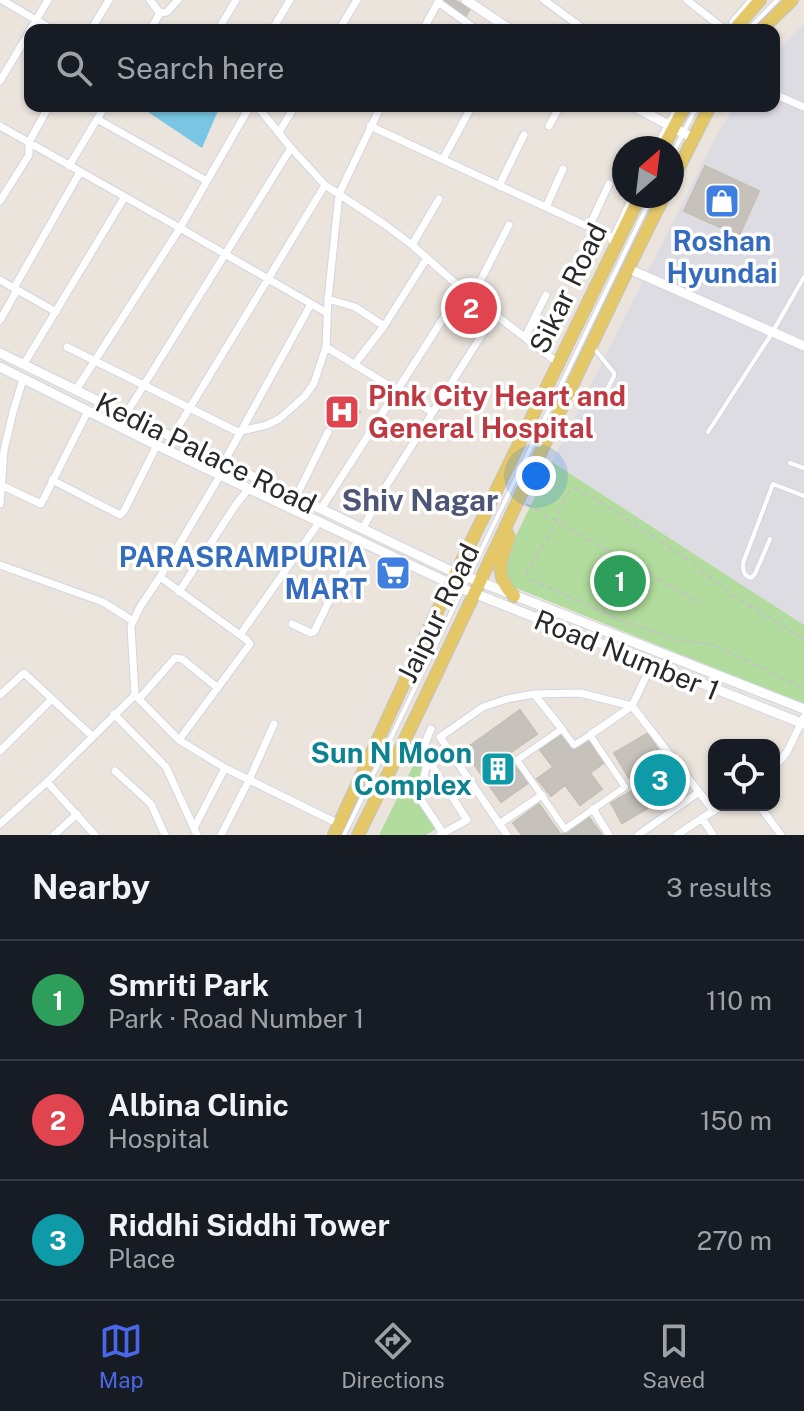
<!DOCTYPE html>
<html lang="en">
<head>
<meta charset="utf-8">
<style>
  body { margin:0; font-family:"Public Sans",sans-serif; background:#242831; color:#f1f3f6 }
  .controls { position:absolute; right:24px; bottom:24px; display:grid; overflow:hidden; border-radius:16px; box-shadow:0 2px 6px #0004 }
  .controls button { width:72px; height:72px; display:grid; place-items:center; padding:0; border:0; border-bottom:2px solid #363941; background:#171b24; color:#f1f3f6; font:40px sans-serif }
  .compass { position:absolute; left:612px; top:136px; width:72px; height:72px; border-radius:50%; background:#171b24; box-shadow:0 2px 6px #0004; rotate:28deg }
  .you { position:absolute; left:536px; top:476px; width:28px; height:28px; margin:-20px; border:6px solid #fff; border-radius:50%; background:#1a73e8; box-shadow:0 0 0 12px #1a73e833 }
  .badge { display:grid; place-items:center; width:52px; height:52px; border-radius:50%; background:#4a67e9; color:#fff; font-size:26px; font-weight:700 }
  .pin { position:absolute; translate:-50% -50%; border:4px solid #fff; box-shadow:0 2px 8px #0006 }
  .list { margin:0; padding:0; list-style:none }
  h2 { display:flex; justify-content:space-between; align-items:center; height:104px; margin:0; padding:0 32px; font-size:34px }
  h2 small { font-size:26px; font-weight:400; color:#9ea1a6 }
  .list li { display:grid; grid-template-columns:52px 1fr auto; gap:24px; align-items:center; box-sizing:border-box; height:120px; padding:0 32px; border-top:2px solid #363941 }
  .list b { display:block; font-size:30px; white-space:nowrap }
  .list p { margin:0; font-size:26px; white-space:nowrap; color:#9ea1a6 }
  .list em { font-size:26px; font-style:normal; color:#9ea1a6 }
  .icon { flex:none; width:44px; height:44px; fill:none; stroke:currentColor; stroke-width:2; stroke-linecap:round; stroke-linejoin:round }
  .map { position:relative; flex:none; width:804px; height:835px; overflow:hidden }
  .search { position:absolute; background:#171b24; box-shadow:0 2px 6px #0004; left:24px; right:24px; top:24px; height:88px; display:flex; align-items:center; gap:20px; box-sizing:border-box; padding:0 28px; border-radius:16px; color:#9ea1a6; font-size:30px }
  .sheet { height:464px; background:#171b24 }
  nav { display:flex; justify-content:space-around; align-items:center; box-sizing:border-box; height:112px; border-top:2px solid #363941; background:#171b24; font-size:22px; color:#9ea1a6 }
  nav a { display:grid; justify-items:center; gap:4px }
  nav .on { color:#4a67e9 }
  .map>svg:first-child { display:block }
  .industrial { fill:#dedce3 }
  .green { fill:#b2dc9d }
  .water { fill:#78c6e3 }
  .building { fill:#c6c2bb; stroke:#c5c0b6; stroke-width:2 }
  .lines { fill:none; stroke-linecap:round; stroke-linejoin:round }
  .service-casing { stroke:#d2d4e1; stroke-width:6 }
  .pedestrian-casing { stroke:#d2d4e1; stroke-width:8 }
  .minor-casing { stroke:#d2d4e1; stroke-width:9 }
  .tertiary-casing { stroke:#d2d4e1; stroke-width:11 }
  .primary-casing { stroke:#c3c3c3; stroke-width:14 }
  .path { stroke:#c3c3c3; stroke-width:2; stroke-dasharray:6 4; stroke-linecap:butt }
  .service { stroke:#fff; stroke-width:4 }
  .pedestrian { stroke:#fff; stroke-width:6 }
  .minor { stroke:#fff; stroke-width:7 }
  .tertiary { stroke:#fff; stroke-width:9 }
  .primary { stroke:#e4c868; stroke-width:12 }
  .labels { text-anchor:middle; stroke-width:7; stroke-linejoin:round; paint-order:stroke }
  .shop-label { font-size:28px; font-weight:bold; fill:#366cbe; stroke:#fff }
  .street-label { font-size:28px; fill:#292929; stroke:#fff }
  .health-label { font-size:28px; font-weight:bold; fill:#be3a42; stroke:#fff; text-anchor:start }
  .culture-label { font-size:28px; font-weight:bold; fill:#0d838f; stroke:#fff; text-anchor:end }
  .neighbourhood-label { font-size:30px; font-weight:bold; fill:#4e5576; stroke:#fff }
</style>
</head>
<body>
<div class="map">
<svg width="804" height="835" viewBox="0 0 804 835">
  <rect width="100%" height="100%" fill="#eae4dc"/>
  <path class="industrial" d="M804,24V625L552,462L717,134L735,106H774V54Z"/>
  <path class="green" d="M552,462L804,625V704L506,584V556Z
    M419,754L424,759L416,798L437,828L426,835H379Z"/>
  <path class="water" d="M139,106H220L202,148Z"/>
  <path class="building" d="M444,0H454L470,9L466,16L443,3Z
    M705,166L759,191L739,236L684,211Z
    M468,298L483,309L475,321L466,314L463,319L456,314Z
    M335,398L360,412L352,426L327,411Z
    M520,710L537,734L507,755L528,783L501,802L464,750Z
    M564,733L575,748L587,739L605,762L590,773L602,789L580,805L565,785L551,796L537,779L553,767L540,750Z
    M648,733L681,789L622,823L611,803L647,782L640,771L629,778L614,753Z
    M539,804L561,835L588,816L602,835H522L513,823Z"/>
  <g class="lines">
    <defs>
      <path id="service" d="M748,30L777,0
        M672,155L697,106
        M571,398L601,402L614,376V373L593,347
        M708,432L772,333L804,277
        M790,463L804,468
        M770,539L755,574L751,578C743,575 743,571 743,563L773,484L804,496
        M344,835L652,196"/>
      <path id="pedestrian" d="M562,729L574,745L590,735L625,787L565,829L517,760Z"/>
      <path id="minor" d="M2,0L53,30
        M150,0L160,13
        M544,0L585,30
        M687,0L725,30
        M438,2L477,30
        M733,22L752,0
        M30,30L48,0
        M91,30L109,0
        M150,30L160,13L167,12L178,0
        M228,30L221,25L236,0
        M272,30L290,0
        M339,30L357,0
        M423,30L439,0
        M604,30V29
        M0,81L30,31
        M774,94L804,107
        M257,106L291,148L325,185L384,224L412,245L462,289L558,363
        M97,119L207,181
        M0,126L180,228L327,313
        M370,126L615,239
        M549,126L560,106
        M279,132L295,106
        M656,148L679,106
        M443,159L472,106
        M69,166L105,106
        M499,186L524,135
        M0,201L29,155V142L49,106
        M546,207L563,169
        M589,227L609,184
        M612,241L633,196
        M412,245L439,199
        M0,280L56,312
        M14,288L80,172
        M472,297L509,225
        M328,299L355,307L384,326
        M311,304L224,462L221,474L160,577L140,607L131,626L135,695L179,740L225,768L339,824
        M0,320L17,290
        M525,337L546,295
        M67,347L240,433
        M326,347L432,412
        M24,364L124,198
        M354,365L384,326L427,258
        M76,390L180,228L250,106
        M126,414L291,148
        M241,431L267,425L279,419L305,396L314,383L326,347L328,299L339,194L381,106
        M172,437L325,185
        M52,480L120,515L124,511L157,445
        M1,485L41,504L88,411
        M296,497L328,432
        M0,504L4,450L13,412L23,379
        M321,509L462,289
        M363,528L383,491L495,314
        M0,565L103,602L133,621
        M160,577L247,640L250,644L179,740
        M179,592L235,506L249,488
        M292,624L311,633L314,632L359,539
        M240,635L320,521
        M534,694L562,729
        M0,695L24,673L92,736
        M139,699L175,658L182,659L218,688
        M114,714L166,767L197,835
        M431,729L422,750L467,820L440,835
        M590,735L632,706L652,664
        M0,751L52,699
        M428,760L419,797L443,833
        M774,768L787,752L804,717
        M115,771L151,804L165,835
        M47,782L95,835
        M699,792L714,811
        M759,805L781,835
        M593,809L609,835
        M702,818L713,835
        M0,824L47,782L135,695
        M499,824L542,795
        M194,828L225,768
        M54,835L77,814
        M221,835L249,780L274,724
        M507,835L440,737L483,707L507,699L534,694L580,693L632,706L699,792L638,835
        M677,835L722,805"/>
      <path id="tertiary" d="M466,0L511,30
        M633,106L693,138
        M629,269L804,346
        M0,353L254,477L447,569L804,709
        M0,367L150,442L451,584L804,724"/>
      <path id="primary" d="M734,30L760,0
        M761,30L792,0
        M663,148L685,106
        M672,181L710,106
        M506,531L509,537C501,561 493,575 514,596
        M334,835L433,620L640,196
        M358,835C464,624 558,407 664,196"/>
    </defs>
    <use href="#service" class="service-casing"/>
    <use href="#pedestrian" class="pedestrian-casing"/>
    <use href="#minor" class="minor-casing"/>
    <use href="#tertiary" class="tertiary-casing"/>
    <use href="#primary" class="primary-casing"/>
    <path class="path" d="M526,504L702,604
      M804,639L734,596L679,553L596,499L577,489H571C560,503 559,518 551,532C543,546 533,559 527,574V576L532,580L621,620L682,641L711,644L730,652L804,689"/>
    <use href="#service" class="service"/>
    <use href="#pedestrian" class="pedestrian"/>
    <use href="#minor" class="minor"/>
    <use href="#tertiary" class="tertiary"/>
    <use href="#primary" class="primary"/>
  </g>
  <defs>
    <symbol id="shop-square" viewBox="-11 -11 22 22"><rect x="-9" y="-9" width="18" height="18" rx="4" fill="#3f7fe0" stroke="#fff"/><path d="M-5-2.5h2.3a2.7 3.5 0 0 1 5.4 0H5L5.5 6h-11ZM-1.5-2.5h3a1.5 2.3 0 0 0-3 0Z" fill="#fff"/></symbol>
    <symbol id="hospital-square" viewBox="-11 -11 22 22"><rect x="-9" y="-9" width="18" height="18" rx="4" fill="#e0444e" stroke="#fff"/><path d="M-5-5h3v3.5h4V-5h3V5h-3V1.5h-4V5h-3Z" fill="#fff"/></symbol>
    <symbol id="supermarket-square" viewBox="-11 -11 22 22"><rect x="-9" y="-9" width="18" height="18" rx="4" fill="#3f7fe0" stroke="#fff"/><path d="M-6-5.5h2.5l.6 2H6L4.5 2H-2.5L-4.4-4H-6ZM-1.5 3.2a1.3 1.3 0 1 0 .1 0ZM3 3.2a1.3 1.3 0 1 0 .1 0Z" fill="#fff"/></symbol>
    <symbol id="building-square" viewBox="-11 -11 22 22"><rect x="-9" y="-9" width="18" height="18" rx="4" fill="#0f9aa8" stroke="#fff"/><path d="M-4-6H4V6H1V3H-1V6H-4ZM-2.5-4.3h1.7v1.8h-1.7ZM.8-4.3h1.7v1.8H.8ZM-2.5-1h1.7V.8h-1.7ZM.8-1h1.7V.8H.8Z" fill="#fff"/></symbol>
  </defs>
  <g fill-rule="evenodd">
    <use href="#shop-square" x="702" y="181" width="40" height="40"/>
    <use href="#hospital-square" x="322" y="392" width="40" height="40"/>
    <use href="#supermarket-square" x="373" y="553" width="40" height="40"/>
    <use href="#building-square" x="478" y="749" width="40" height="40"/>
  </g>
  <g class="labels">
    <g class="shop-label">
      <text x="722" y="251">Roshan<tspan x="722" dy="32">Hyundai</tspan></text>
      <text x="367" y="567" text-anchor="end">PARASRAMPURIA<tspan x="367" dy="32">MART</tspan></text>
    </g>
    <g class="street-label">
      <text transform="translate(568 288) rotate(-64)" y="10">Sikar Road</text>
      <text transform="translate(206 453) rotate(26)" y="10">Kedia Palace Road</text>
      <text transform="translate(438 613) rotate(-64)" y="10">Jaipur Road</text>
      <text transform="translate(627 655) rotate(22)" y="10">Road Number 1</text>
    </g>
    <g class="health-label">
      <text x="368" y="406">Pink City Heart and<tspan x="368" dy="32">General Hospital</tspan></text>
    </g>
    <g class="culture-label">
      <text x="472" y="763">Sun N Moon<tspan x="472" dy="32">Complex</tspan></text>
    </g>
    <g class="neighbourhood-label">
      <text x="420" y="511">Shiv Nagar</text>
    </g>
  </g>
</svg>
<div class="controls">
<button><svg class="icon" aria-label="locate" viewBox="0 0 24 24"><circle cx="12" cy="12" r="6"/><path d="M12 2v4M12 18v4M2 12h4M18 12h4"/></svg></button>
</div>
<svg class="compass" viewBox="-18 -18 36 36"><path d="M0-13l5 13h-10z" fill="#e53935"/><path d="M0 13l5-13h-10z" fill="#9ea1a6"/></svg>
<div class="you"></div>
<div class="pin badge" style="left:620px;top:581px;background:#2e9e5b">1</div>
<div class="pin badge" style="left:471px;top:308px;background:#e0444e">2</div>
<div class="pin badge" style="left:660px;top:780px;background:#0f9aa8">3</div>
<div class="search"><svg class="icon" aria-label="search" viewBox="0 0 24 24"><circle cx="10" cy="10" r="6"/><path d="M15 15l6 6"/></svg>Search here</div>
</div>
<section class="sheet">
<h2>Nearby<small>3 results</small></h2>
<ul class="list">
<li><span class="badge" style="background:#2e9e5b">1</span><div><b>Smriti Park</b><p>Park · Road Number 1</p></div><em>110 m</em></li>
<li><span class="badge" style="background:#e0444e">2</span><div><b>Albina Clinic</b><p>Hospital</p></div><em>150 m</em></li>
<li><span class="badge" style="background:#0f9aa8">3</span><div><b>Riddhi Siddhi Tower</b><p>Place</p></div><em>270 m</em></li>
</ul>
</section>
<nav>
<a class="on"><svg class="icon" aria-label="map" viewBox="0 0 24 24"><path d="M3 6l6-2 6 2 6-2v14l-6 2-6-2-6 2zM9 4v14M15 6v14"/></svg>Map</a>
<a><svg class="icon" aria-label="directions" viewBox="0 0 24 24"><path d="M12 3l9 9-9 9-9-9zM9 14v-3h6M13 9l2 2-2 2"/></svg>Directions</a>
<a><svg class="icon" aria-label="saved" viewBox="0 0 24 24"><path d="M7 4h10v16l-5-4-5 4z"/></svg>Saved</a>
</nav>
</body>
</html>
